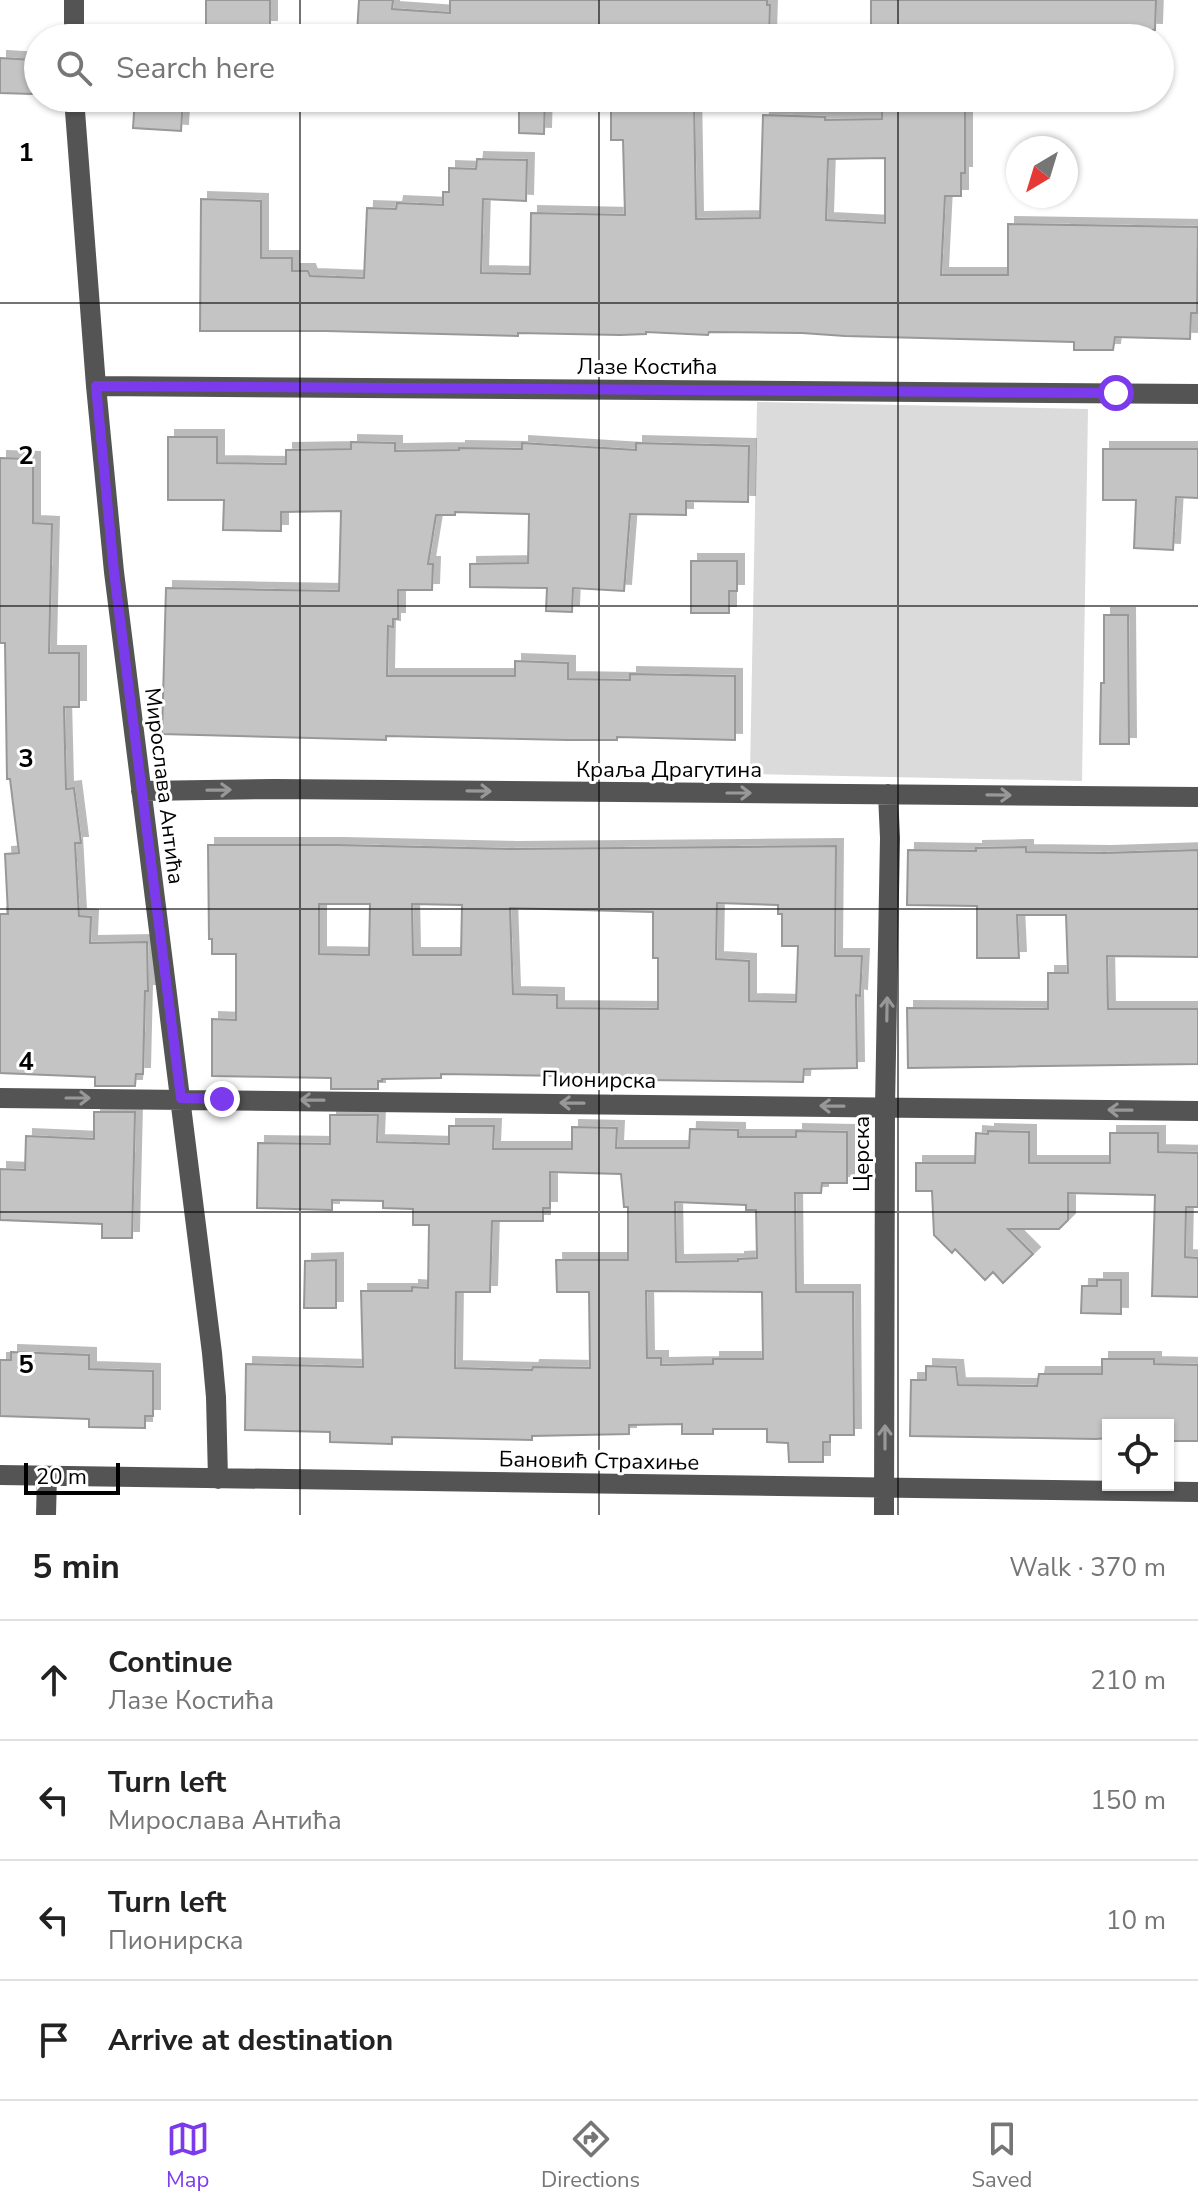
<!DOCTYPE html>
<html lang="en">
<head>
<meta charset="utf-8">
<style>
  body { margin:0; font-family:"Nunito Sans",sans-serif; background:#f6f6f6; color:#222 }
  .controls { position:absolute; right:24px; bottom:24px; display:grid; overflow:hidden; border-radius:0px; box-shadow:0 2px 6px #0004 }
  .controls button { width:72px; height:72px; display:grid; place-items:center; padding:0; border:0; border-bottom:2px solid #e0e0e0; background:#fff; color:#222; font:40px sans-serif }
  .compass { position:absolute; left:1006px; top:136px; width:72px; height:72px; border-radius:50%; background:#fff; box-shadow:0 2px 6px #0004; rotate:218deg }
  .scale { position:absolute; left:24px; bottom:20px; width:96px; box-sizing:border-box; padding-left:8px; border:4px solid #000; border-top:0; font-size:22px; line-height:28px; white-space:nowrap; color:#000; -webkit-text-stroke:6px #fff; paint-order:stroke }
  .stop { position:absolute; width:24px; height:24px; margin:-18px; border:6px solid #7c3aed; border-radius:50%; background:#fff }
  .stop.end { background:#7c3aed; border-color:#fff; box-shadow:0 2px 8px #0008 }
  .list { margin:0; padding:0; list-style:none }
  h2 { display:flex; justify-content:space-between; align-items:center; height:104px; margin:0; padding:0 32px; font-size:34px }
  h2 small { font-size:26px; font-weight:400; color:#767676 }
  .list li { display:grid; grid-template-columns:52px 1fr auto; gap:24px; align-items:center; box-sizing:border-box; height:120px; padding:0 32px; border-top:2px solid #e0e0e0 }
  .list b { display:block; font-size:30px; white-space:nowrap }
  .list p { margin:0; font-size:26px; white-space:nowrap; color:#767676 }
  .list em { font-size:26px; font-style:normal; color:#767676 }
  .icon { flex:none; width:44px; height:44px; fill:none; stroke:currentColor; stroke-width:2; stroke-linecap:round; stroke-linejoin:round }
  .map { position:relative; flex:none; width:1198px; height:1515px; overflow:hidden }
  .search { position:absolute; background:#fff; box-shadow:0 2px 6px #0004; left:24px; right:24px; top:24px; height:88px; display:flex; align-items:center; gap:20px; box-sizing:border-box; padding:0 28px; border-radius:44px; color:#767676; font-size:30px }
  .sheet { height:584px; background:#fff }
  nav { display:flex; justify-content:space-around; align-items:center; box-sizing:border-box; height:112px; border-top:2px solid #e0e0e0; background:#fff; font-size:22px; color:#767676 }
  nav a { display:grid; justify-items:center; gap:4px }
  nav .on { color:#7c3aed }
  .map>svg:first-child { display:block }
  .green { fill:#dbdbdb }
  .building { fill:#c4c4c4; stroke:#989898; stroke-width:2; fill-rule:evenodd; filter:url(#shadow) }
  .lines { fill:none; stroke-linecap:round; stroke-linejoin:round }
  .minor { stroke:#545454; stroke-width:20 }
  .oneway { stroke:#989898 }
  .route { stroke:#7c3aed; stroke-width:10 }
  .grid { fill:none; stroke:#000; stroke-width:2; stroke-opacity:0.55 }
  .labels { text-anchor:middle; stroke-width:6; stroke-linejoin:round; paint-order:stroke }
  .street-label { font-size:22px; fill:#000; stroke:#fff }
  .grid-label { font-size:26px; text-anchor:middle; font-weight:bold; fill:#000; stroke:#fff; stroke-width:6; stroke-linejoin:round; paint-order:stroke }
</style>
</head>
<body>
<div class="map">
<svg width="1198" height="1515" viewBox="0 0 1198 1515">
  <defs>
    <filter id="shadow"><feDropShadow dx="7" dy="-7" stdDeviation="0" flood-color="#0004"/></filter>
  </defs>
  <rect width="100%" height="100%" fill="#fff"/>
  <path class="green" d="M757,402L1088,409L1082,781L750,774Z"/>
  <path class="building" d="M206,0H270V27H206Z
    M359,0H393L392,9L450,13V0H767V5H770L769,38H393V36L357,34Z
    M871,0H1156L1155,30L1108,29V38H871Z
    M0,58L34,60L32,94L0,93Z
    M135,98H183L181,131L133,128Z
    M519,98H545L544,134L519,133Z
    M611,98H694L696,219L760,218L763,115L825,117V120L882,119V98H953V102H965V173H961V196H945L941,275H1008V224L1198,227L1197,313H1191L1190,339L1115,337L1113,350H1074V342L845,336L802,333L709,332L708,335L646,332V334L620,335L518,333V336L326,331H200L201,199L261,201V258H292V271H308L310,276L364,278L367,208L396,209L397,203L443,205V192H449V168L476,169L477,159L527,160L526,201L483,199L481,273L530,274L531,213L625,215L623,140H611ZM885,158V223L826,220L828,159Z
    M168,437H217V463L286,464V450L351,449V442L395,443V451L459,450V448L522,449V443L636,450V443L749,446L748,502L686,501V515L630,514L624,591L573,588L572,612L546,611L547,588L470,587V564L528,563L529,514L455,512V515H436L428,564H433L432,590H398V619H393V627L388,626L387,676H515V661L568,663V679L630,680V674L735,676V740L617,737V740H567L386,736V740L162,734L166,588L339,591L341,511L281,512V531L223,530L224,500H168Z
    M1103,449H1198V498L1176,497L1173,550L1134,548L1136,500H1103Z
    M0,458L33,459V523L52,524L49,653H79V707H64L66,789L74,788L81,843H75L79,916L91,917L90,943L147,942L148,991H145L143,1074H136L135,1086H95V1077L0,1073V914H8L5,854L19,853L10,779H7L5,643H0Z
    M691,561H737V591H729V613H691Z
    M1104,615H1128L1129,744H1100L1101,683H1104Z
    M208,845H337L511,849L836,846L835,956H862L860,996L856,995L857,1068L804,1069L803,1082L569,1079V1076L441,1074V1078L382,1079V1081H378V1089H331V1078L212,1076V1019L236,1020V954H212V939H209ZM717,903L778,905V914H782V946H798L796,1002L749,1001V961L716,959ZM319,904H370L369,955L319,954ZM412,904L462,905L461,955H413ZM510,908L653,912V958H658V1009L557,1008V995L513,994Z
    M1026,847V852L1105,853L1198,850V957L1107,956L1108,1009H1198V1064L908,1068L907,1008L1048,1009V973H1068L1066,915H1017L1019,958H977V906L907,905L908,850L976,851V848Z
    M94,1112H135L132,1238H102V1224L0,1220V1169L25,1170L26,1136L94,1139Z
    M330,1115H378L377,1142L449,1144V1126H494L493,1149H572V1127L617,1128L616,1148H689L690,1129L738,1130V1137H796V1131L847,1132V1183H822L821,1193H795L796,1292H853L854,1435H830V1442H823V1462H789L788,1443L767,1442V1429H713V1434H682V1424L629,1425V1434L532,1436V1440L392,1437V1444L330,1442V1432L245,1430L246,1364L363,1367L361,1291H412V1287L428,1288L429,1225H413V1209L383,1208V1201L332,1200V1210L257,1208L258,1143L330,1144ZM550,1172L621,1174L624,1207H628V1260H556L557,1292H589L590,1368L533,1367L532,1370L455,1368L456,1292H490L492,1221H543V1208H550ZM675,1202L746,1205V1210H756L757,1258L738,1259V1261L676,1262ZM646,1291L762,1292L763,1359H713V1364L661,1365V1358H647Z
    M988,1131L1029,1132V1163H1110V1133H1158V1152L1198,1153V1207H1186L1185,1257L1198,1258V1297L1152,1296L1155,1195L1068,1193V1220L1059,1229H1008L1033,1254L1003,1283L993,1272L985,1280L955,1249L952,1253L934,1235L932,1191H916V1163H975L976,1133L988,1134Z
    M336,1260V1308H304L305,1261Z
    M1097,1280H1121V1314L1081,1313L1082,1286H1097Z
    M11,1352L89,1355V1369L153,1371V1416H145V1428L89,1427V1419L0,1416V1360H11Z
    M1102,1359H1154V1364L1198,1365V1441H1168V1425H1108V1438L1096,1439L910,1436L911,1380H926V1366L956,1367L958,1385L1037,1386L1039,1374H1102Z"/>
  <g class="lines">
    <path class="minor" d="M74,38V0
      M74,98L96,386L114,572L212,1353L216,1397L218,1479
      M96,386L1198,394
      M141,791L274,789L1198,797
      M0,1098L1198,1111
      M0,1475L1198,1492
      M46,1515L47,1476
      M884,1515L885,1107L890,838L888,794"/>
  </g>
  <defs><path id="oneway-shaft" d="M-6 0H5M1.5-3L5.5 0L1.5 3" fill="none" stroke-width="1.6" stroke-linecap="round" stroke-linejoin="round" transform="scale(2)"/></defs>
  <g class="oneway">
    <use href="#oneway-shaft" transform="translate(219 790) rotate(-1)"/>
    <use href="#oneway-shaft" transform="translate(479 791) rotate(1)"/>
    <use href="#oneway-shaft" transform="translate(739 793)"/>
    <use href="#oneway-shaft" transform="translate(999 795) rotate(1)"/>
    <use href="#oneway-shaft" transform="translate(887 1009) rotate(-89)"/>
    <use href="#oneway-shaft" transform="translate(78 1098)"/>
    <use href="#oneway-shaft" transform="translate(312 1100) rotate(-179)"/>
    <use href="#oneway-shaft" transform="translate(572 1103) rotate(-179)"/>
    <use href="#oneway-shaft" transform="translate(832 1106) rotate(-179)"/>
    <use href="#oneway-shaft" transform="translate(1120 1110) rotate(-179)"/>
    <use href="#oneway-shaft" transform="translate(885 1437) rotate(-90)"/>
  </g>
  <g class="lines">
    <path class="route" d="M222,1099L181,1098L114,572L96,386L1116,393"/>
  </g>
  <path class="grid" d="M300,0V38M599,0V38M898,0V38M300,98V1515M599,98V1515M898,98V1515M0,303H1198M0,606H1198M0,909H1198M0,1212H1198"/>
  <g class="labels">
    <g class="street-label">
      <text x="647" y="374">Лазе Костића</text>
      <text x="669" y="777">Краља Драгутина</text>
      <text transform="translate(165 786) rotate(83)" y="8">Мирослава Антића</text>
      <text transform="translate(599 1079) rotate(1)" y="8">Пионирска</text>
      <text transform="translate(861 1154) rotate(-90)" y="8">Церска</text>
      <text transform="translate(599 1460) rotate(1)" y="8">Бановић Страхиње</text>
    </g>
  </g>
  <g class="grid-label">
    <text x="26" y="161">1</text>
    <text x="26" y="464">2</text>
    <text x="26" y="767">3</text>
    <text x="26" y="1070">4</text>
    <text x="26" y="1373">5</text>
  </g>
</svg>
<div class="controls">
<button><svg class="icon" aria-label="locate" viewBox="0 0 24 24"><circle cx="12" cy="12" r="6"/><path d="M12 2v4M12 18v4M2 12h4M18 12h4"/></svg></button>
</div>
<svg class="compass" viewBox="-18 -18 36 36"><path d="M0-13l5 13h-10z" fill="#e53935"/><path d="M0 13l5-13h-10z" fill="#767676"/></svg>
<div class="scale">20 m</div>
<div class="stop" style="left:1116px;top:393px"></div>
<div class="stop end" style="left:222px;top:1099px"></div>
<div class="search"><svg class="icon" aria-label="search" viewBox="0 0 24 24"><circle cx="10" cy="10" r="6"/><path d="M15 15l6 6"/></svg>Search here</div>
</div>
<section class="sheet">
<h2>5 min<small>Walk · 370 m</small></h2>
<ul class="list">
<li><svg class="icon" aria-label="ahead" viewBox="0 0 24 24"><path d="M12 20V5M6 11l6-6 6 6"/></svg><div><b>Continue</b><p>Лазе Костића</p></div><em>210 m</em></li>
<li><svg class="icon" aria-label="left" viewBox="0 0 24 24"><path d="M17 20v-9H6M10 6l-5 5 5 5"/></svg><div><b>Turn left</b><p>Мирослава Антића</p></div><em>150 m</em></li>
<li><svg class="icon" aria-label="left" viewBox="0 0 24 24"><path d="M17 20v-9H6M10 6l-5 5 5 5"/></svg><div><b>Turn left</b><p>Пионирска</p></div><em>10 m</em></li>
<li><svg class="icon" aria-label="arrive" viewBox="0 0 24 24"><path d="M6 21V4h12l-3 4 3 4H6"/></svg><div><b>Arrive at destination</b></div></li>
</ul>
</section>
<nav>
<a class="on"><svg class="icon" aria-label="map" viewBox="0 0 24 24"><path d="M3 6l6-2 6 2 6-2v14l-6 2-6-2-6 2zM9 4v14M15 6v14"/></svg>Map</a>
<a><svg class="icon" aria-label="directions" viewBox="0 0 24 24"><path d="M12 3l9 9-9 9-9-9zM9 14v-3h6M13 9l2 2-2 2"/></svg>Directions</a>
<a><svg class="icon" aria-label="saved" viewBox="0 0 24 24"><path d="M7 4h10v16l-5-4-5 4z"/></svg>Saved</a>
</nav>
</body>
</html>
